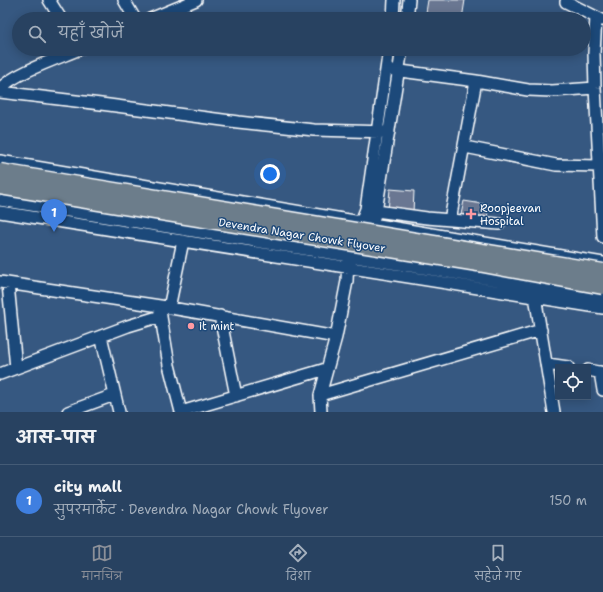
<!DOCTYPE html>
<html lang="hi">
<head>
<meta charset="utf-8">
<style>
  body { margin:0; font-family:"Shantell Sans","Playpen Sans Deva",sans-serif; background:#304967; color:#f1f3f6 }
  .controls { position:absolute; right:12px; bottom:12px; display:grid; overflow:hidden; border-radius:0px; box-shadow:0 2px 10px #0003 }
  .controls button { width:36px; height:36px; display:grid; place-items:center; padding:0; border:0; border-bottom:1px solid #445b76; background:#284261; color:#f1f3f6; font:20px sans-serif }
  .you { position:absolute; left:270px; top:174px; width:14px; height:14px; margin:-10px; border:3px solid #fff; border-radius:50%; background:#1a73e8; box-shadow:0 0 0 6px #1a73e833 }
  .badge { display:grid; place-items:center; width:26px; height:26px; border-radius:50%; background:#8c9099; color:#fff; font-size:13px; font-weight:700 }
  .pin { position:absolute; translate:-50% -33px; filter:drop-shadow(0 1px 2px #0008) }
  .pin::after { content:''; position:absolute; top:21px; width:14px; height:12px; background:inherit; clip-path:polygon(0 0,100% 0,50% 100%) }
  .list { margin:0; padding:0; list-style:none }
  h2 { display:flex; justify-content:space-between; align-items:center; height:52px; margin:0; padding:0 16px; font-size:17px }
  h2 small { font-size:13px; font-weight:400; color:#a5b0bd }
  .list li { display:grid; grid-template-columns:26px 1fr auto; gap:12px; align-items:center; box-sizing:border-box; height:72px; padding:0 16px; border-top:1px solid #445b76 }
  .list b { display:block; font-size:15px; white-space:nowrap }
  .list p { margin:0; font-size:13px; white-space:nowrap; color:#a5b0bd }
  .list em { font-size:13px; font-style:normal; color:#a5b0bd }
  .icon { flex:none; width:22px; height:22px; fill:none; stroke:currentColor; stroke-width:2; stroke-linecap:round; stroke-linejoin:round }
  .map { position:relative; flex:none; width:603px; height:412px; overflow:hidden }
  .search { position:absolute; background:#284261; box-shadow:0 2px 10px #0003; left:12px; right:12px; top:12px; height:44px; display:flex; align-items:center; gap:10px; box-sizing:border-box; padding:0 14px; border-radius:22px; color:#a5b0bd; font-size:15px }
  .sheet { height:124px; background:#284261 }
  nav { display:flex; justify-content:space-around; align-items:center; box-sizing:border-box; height:56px; border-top:1px solid #445b76; background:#284261; font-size:11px; color:#a5b0bd }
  nav a { display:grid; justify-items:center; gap:2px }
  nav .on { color:#8c9099 }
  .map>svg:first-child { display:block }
  .building { fill:#6b7792; stroke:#fff }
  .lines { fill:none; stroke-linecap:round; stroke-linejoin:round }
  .minor-casing { stroke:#fff; stroke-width:14 }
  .minor { stroke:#1f4a7a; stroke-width:11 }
  .highway-bridge-casing { stroke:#fff; stroke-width:19; stroke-linecap:butt }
  .highway-bridge { stroke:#6c7d8b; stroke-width:16 }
  .poi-dot { fill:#ff9aa2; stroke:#1f4a7a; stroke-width:1.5 }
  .labels { text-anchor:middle; stroke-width:3; stroke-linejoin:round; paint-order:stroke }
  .poi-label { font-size:11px; fill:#fff; stroke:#1f4a7a; text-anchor:start }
  .street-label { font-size:11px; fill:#fff; stroke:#1f4a7a }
</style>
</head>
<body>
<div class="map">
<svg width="603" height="412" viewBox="0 0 603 412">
  <rect width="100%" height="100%" fill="#365881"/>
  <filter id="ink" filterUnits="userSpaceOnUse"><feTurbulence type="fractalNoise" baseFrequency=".025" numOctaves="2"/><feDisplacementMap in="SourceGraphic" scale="8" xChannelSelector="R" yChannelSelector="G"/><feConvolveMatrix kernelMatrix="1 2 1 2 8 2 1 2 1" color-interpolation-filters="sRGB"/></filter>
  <g filter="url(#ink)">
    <path class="building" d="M428,0H465L462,19H425Z
      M390,189L414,191L413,213L388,211Z
      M464,201L489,205L486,224L460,219Z"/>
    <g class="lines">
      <defs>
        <path id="minor" d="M49,0L61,19
          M124,0L135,19
          M567,0L566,2L602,20
          M596,17L594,53L595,88L603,237
          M150,19L196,0
          M393,19L394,0
          M407,19L409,0
          M393,70L476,81L528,90L552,91L595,88
          M0,89C14,73 59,58 80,49
          M0,92L101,104L238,122L314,130L389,132
          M465,147L556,165L598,166
          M0,161L603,263
          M0,200L603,297
          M369,210L427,218L499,224
          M0,212L603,308
          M450,220L476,81
          M359,227L366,209L389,49
          M370,230L376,211L402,49
          M0,282L160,306L336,337
          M8,284L16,368
          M535,296L554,412
          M169,308L183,241
          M160,311L169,365L181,412
          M220,316L236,396
          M101,336L119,412
          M547,364L568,367
          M588,370L603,373
          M600,372L603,390
          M0,374L128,326L161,316
          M320,395L541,330
          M68,412L114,395
          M181,412L326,369
          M321,412L320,395L336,337L347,281L348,260"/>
      </defs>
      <use href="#minor" class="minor-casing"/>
      <use href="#minor" class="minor"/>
      <defs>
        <path id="highway-bridge" d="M0,172L603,272
          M0,186L478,263L603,286"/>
      </defs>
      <use href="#highway-bridge" class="highway-bridge-casing"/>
      <use href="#highway-bridge" class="highway-bridge"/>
    </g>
  </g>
  <g class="poi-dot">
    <path d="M469 208h4v4h4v4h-4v4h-4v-4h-4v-4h4z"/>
    <circle cx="191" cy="326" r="4"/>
  </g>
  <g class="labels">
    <g class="poi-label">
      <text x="480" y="212">Roopjeevan<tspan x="480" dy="13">Hospital</tspan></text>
      <text x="199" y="330">it mint</text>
    </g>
    <g class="street-label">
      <text transform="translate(302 235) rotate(9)" y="4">Devendra Nagar Chowk Flyover</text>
    </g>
  </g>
</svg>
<div class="controls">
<button><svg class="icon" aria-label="locate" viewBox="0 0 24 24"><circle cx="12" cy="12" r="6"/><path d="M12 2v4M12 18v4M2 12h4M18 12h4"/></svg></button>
</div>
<div class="you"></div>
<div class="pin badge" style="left:54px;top:232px;background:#3f7fe0">1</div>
<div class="search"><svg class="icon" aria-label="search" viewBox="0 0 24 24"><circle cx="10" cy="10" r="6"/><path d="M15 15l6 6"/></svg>यहाँ खोजें</div>
</div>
<section class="sheet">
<h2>आस-पास<small></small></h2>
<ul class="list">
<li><span class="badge" style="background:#3f7fe0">1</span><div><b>city mall</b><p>सुपरमार्केट · Devendra Nagar Chowk Flyover</p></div><em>150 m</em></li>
</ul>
</section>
<nav>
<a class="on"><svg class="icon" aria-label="map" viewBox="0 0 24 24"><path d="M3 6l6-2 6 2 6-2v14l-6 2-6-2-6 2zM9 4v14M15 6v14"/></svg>मानचित्र</a>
<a><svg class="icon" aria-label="directions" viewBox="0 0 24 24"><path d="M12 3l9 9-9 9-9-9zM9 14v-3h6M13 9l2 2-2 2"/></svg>दिशा</a>
<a><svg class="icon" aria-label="saved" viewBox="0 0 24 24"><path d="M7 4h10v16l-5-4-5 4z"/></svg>सहेजे गए</a>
</nav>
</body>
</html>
